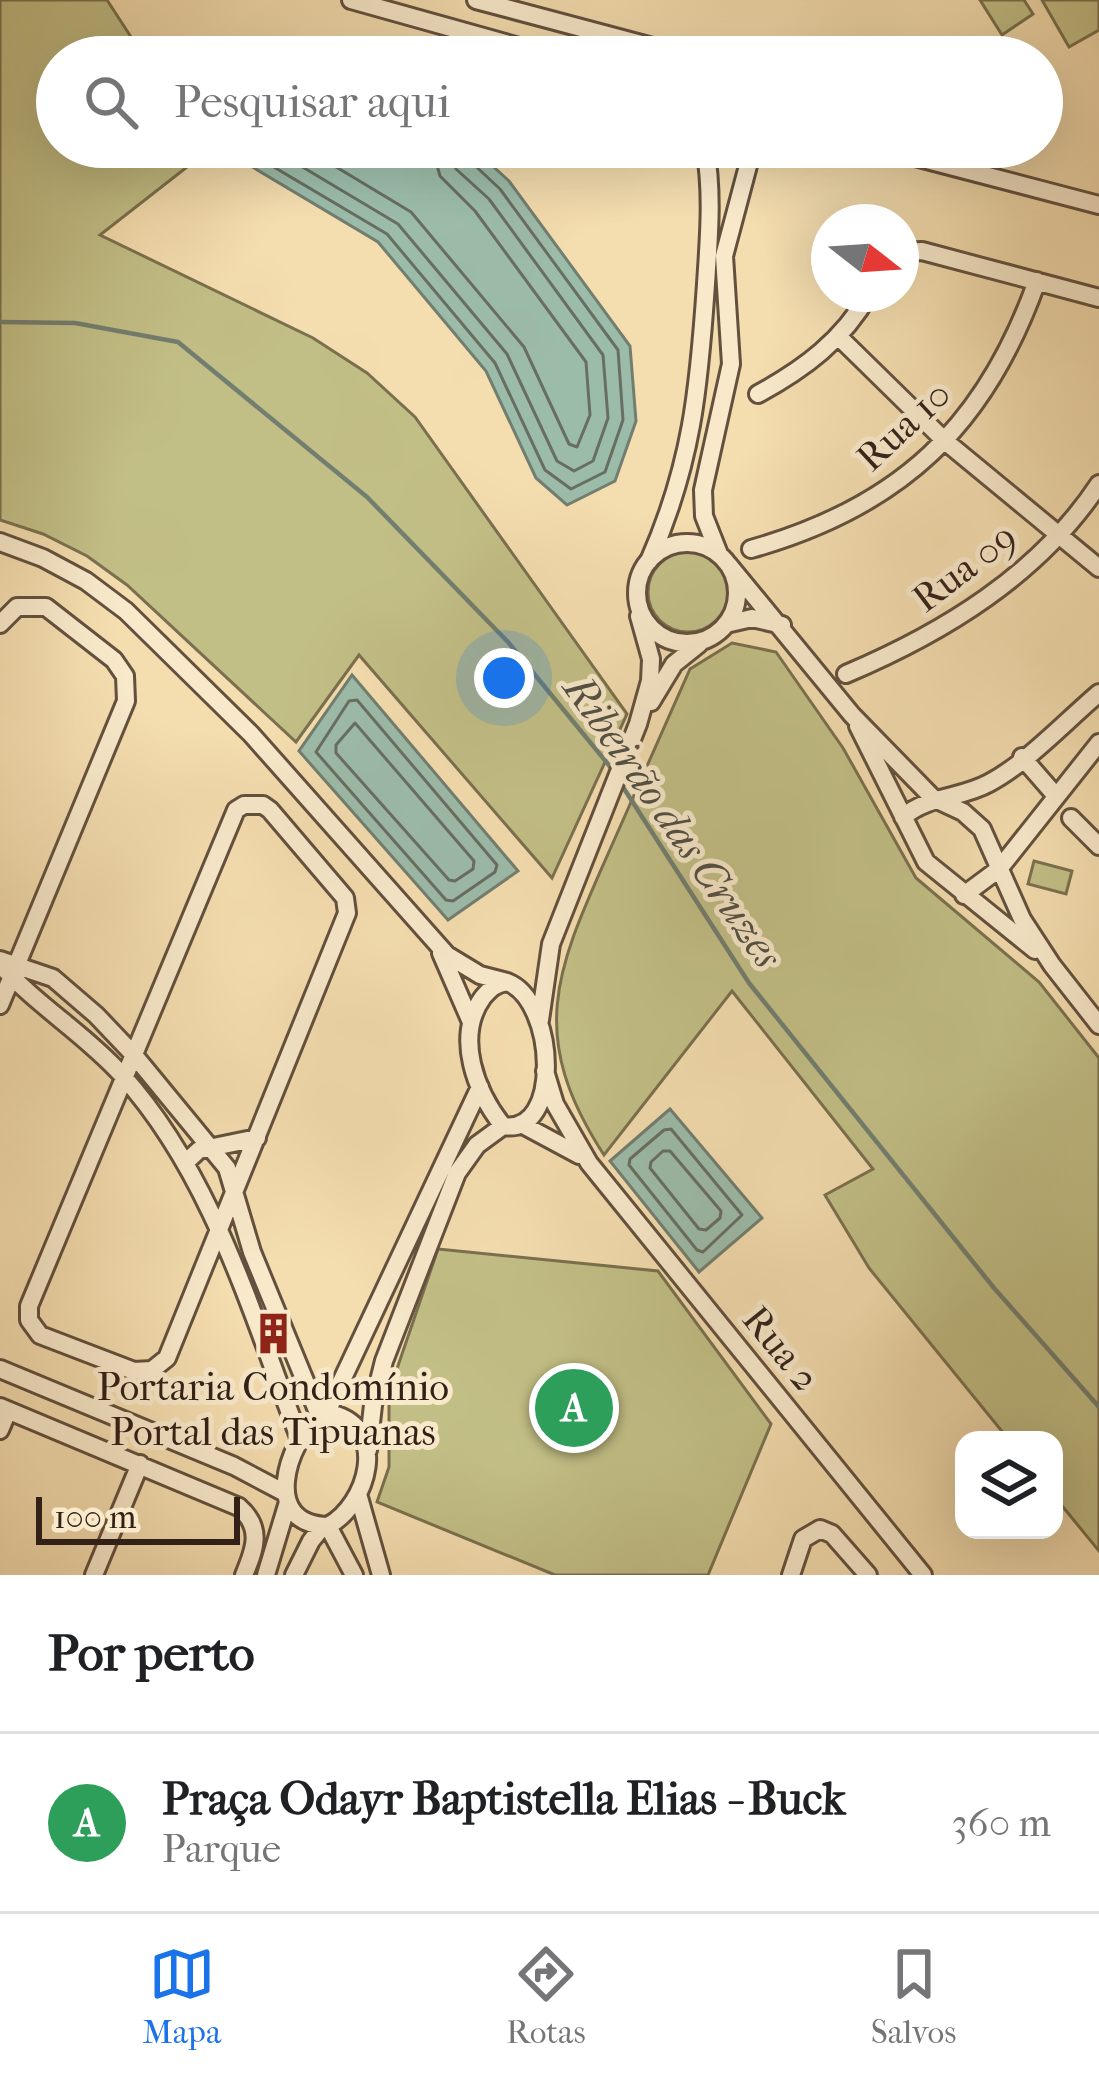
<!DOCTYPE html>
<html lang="pt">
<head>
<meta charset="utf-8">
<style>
  body { margin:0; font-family:"IM FELL French Canon",serif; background:#f2f2f2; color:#202124 }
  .controls { position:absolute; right:36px; bottom:36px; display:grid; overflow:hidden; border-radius:24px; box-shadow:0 12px 48px #0002 }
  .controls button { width:108px; height:108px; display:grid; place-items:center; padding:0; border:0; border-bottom:3px solid #e0e0e0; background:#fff; color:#202124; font:60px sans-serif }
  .compass { position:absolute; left:811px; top:204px; width:108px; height:108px; border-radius:50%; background:#fff; box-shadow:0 12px 48px #0002; rotate:107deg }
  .scale { position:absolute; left:36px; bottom:30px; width:204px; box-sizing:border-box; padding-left:12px; border:6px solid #332118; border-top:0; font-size:33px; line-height:42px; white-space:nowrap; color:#332118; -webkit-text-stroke:9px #f8e9cb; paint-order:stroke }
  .you { position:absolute; left:504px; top:678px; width:42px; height:42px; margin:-30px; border:9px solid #fff; border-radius:50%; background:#1a73e8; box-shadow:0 0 0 18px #1a73e833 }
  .badge { display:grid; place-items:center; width:78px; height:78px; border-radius:50%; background:#1a73e8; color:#fff; font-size:39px; font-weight:700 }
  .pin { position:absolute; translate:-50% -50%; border:6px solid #fff; box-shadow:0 3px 12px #0006 }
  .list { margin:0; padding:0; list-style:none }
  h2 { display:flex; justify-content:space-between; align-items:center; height:156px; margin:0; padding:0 48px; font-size:51px }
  h2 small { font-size:39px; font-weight:400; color:#757577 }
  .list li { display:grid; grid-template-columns:78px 1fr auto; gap:36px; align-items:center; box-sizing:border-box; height:180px; padding:0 48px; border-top:3px solid #e0e0e0 }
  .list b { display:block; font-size:45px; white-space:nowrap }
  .list p { margin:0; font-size:39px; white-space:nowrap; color:#757577 }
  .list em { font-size:39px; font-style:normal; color:#757577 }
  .icon { flex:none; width:66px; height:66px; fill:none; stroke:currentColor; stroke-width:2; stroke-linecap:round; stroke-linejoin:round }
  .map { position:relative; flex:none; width:1099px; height:1575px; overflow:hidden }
  .search { position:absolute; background:#fff; box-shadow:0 12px 48px #0002; left:36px; right:36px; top:36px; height:132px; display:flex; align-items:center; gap:30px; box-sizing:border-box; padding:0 42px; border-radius:66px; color:#757577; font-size:45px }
  .sheet { height:336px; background:#fff }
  nav { display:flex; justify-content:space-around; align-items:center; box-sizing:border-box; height:168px; border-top:3px solid #e0e0e0; background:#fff; font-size:33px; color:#757577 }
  nav a { display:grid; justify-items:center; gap:6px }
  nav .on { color:#1a73e8 }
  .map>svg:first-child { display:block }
  .green { fill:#c2bf86; stroke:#7a704f; stroke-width:3 }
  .water { fill:#9cbcaa; stroke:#727e70; stroke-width:3 }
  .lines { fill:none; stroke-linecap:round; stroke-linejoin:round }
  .shore { stroke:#686e61; stroke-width:3 }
  .stream { stroke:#727e70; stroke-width:4.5 }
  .minor-casing { stroke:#63503e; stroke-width:22 }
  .minor { stroke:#f8e9cb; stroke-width:16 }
  .labels { text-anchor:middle; stroke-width:10; stroke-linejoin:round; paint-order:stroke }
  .street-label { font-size:39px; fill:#332118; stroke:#f8e9cb }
  .poi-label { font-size:39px; fill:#332118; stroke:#f8e9cb }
  .water-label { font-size:42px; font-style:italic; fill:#525044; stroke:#f8e9cb }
</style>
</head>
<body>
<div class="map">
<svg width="1099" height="1575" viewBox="0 0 1099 1575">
  <rect width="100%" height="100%" fill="#f4ddaf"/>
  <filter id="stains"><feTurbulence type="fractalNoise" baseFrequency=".00167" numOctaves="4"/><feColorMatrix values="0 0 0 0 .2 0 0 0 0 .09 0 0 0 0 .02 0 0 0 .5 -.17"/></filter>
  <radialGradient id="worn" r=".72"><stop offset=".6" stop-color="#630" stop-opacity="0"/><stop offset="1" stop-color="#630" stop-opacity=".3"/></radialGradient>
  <path class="green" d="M0,0H107L144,57H57V147H201L205,153L100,235L313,338L367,373L415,417L627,714L552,878L359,655L296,742L127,585L87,556L43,534L0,520Z
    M980,0H1024L1033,14L1002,35Z
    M1042,0H1099V30L1069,47Z
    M648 592a40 40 0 1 1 80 0a40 40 0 1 1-80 0Z
    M732,643L776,652L843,748L916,878L1039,982L1099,1058V1551L1054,1496V1440H1009L869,1268L825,1195L873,1169L732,991L604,1155C524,1032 558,967 612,845C638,787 664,728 690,669Z
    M1034,861L1072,871L1066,894L1028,884Z
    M438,1249L658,1271L771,1424L708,1575H555L377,1502L389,1467V1392Z"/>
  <path class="water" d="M219,147H472L509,181L630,346L636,421L615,481L567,505L536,478L486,371L378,242Z
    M352,675L518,871L448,920L299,751Z
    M670,1109L762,1218L699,1272L610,1161Z"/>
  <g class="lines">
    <path class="shore" d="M240,147L387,234L495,363L545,470L571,489L605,472L623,420L618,350L500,189L468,159L465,147
      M269,147L398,224L507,354L557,461L574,471L593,461L608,418L603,355L489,199L456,169L450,147
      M303,147L411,212L524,347L569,444L577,447L590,415L586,362L475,211L440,176L432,147
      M357,700L497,865L495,872L453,901L446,900L316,752L349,701Z
      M355,723L474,861L473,869L455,881L449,880L336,753V745Z
      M671,1129L742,1215L703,1252L697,1250L629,1165L630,1159L664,1130Z
      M663,1151H670L721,1211L720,1218L706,1230L699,1229L650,1168L651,1162Z"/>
    <path class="stream" d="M0,322L75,323L178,342L367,497L508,642L612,769
      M621,784L749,983L994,1288L1099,1407"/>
    <defs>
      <path id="minor" d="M351,0L555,57
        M476,0L690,57
        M877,147L1099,205
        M901,252L922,251L1099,298
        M839,337L945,441L1099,568
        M758,394C804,369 843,340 869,294
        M0,542L43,558L86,581L126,611L251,734L447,955L480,975L507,982
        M637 593a50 50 0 1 1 100 0a50 50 0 1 1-100 0Z
        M751,549C900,507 985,427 1037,281
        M719,554L704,516L703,490L731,364L724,256L753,147
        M649,561C692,464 699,388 706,284C709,237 713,193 705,147
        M728,564L852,715L933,798L963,812L982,829L1022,919L1052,965L1099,1025
        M0,624L17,607H46L114,660L125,676L126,701L0,1005
        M726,624L752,618L782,625
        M846,674C943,633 1039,575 1099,484
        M651,702L674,664L699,644
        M858,726L926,862L1035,950
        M1022,757L1056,796
        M244,805H263L270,810L345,898L347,913L167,1358L152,1370L134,1371L40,1335L29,1320V1306L236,810Z
        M903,817C929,795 960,799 989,783C1027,763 1066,721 1099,693
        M1071,818L1099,846
        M964,895L999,869L1099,743
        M441,953L471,1022
        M0,960L53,978L96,1015L134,1055L227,1168L252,1252L319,1415
        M0,964C36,1005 85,1034 122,1075C213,1176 251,1313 299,1437
        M507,982C556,1000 563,1136 503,1126C476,1092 454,1037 483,997C491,988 495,984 507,982Z
        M540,1020L551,944L638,724L650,681L651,659L639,616
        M545,1071L555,1104L589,1163L923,1575
        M525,1126L579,1155
        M185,1163L199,1150L257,1138
        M0,1369L234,1466L285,1493
        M0,1407L239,1507C263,1528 255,1549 244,1575
        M326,1414L480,1087
        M333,1414C389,1429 368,1504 328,1526C260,1524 287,1444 319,1415Z
        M0,1430L8,1411
        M368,1450L373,1405L384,1361L457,1173L477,1145L503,1126
        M358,1494L381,1575
        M328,1526L354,1575
        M94,1575L140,1464
        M266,1575L288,1502
        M294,1575L311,1541L323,1526
        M791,1575L803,1539L820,1529L832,1534L868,1575"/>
    </defs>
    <use href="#minor" class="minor-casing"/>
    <use href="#minor" class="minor"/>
  </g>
  <defs>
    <symbol id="building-bare" viewBox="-9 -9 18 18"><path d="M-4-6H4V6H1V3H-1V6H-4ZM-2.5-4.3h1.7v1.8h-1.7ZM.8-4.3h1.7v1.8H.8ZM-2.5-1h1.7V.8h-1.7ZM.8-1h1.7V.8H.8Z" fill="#8f2418" stroke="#f8e9cb" stroke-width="2.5" paint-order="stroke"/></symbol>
  </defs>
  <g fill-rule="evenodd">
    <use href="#building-bare" x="244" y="1304" width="59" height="59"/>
  </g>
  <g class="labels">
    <g class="street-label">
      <text transform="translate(903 425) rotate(-43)" y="14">Rua 10</text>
      <text transform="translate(964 567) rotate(-37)" y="14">Rua 09</text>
      <text transform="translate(782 1348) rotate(51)" y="14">Rua 2</text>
    </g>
    <g class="poi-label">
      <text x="273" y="1400">Portaria Condomínio<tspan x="273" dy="45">Portal das Tipuanas</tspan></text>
    </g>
    <g class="water-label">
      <text transform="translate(674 821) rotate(55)" y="15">Ribeirão das Cruzes</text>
    </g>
  </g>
  <rect width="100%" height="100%" filter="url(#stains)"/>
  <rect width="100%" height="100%" fill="url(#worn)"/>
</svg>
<div class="controls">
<button><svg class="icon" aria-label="layers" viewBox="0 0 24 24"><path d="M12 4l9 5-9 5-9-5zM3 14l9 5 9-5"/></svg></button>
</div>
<svg class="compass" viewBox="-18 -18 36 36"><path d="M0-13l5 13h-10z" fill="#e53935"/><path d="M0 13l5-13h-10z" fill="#757577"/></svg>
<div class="scale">100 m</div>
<div class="you"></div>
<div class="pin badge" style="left:574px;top:1408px;background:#2e9e5b">A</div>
<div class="search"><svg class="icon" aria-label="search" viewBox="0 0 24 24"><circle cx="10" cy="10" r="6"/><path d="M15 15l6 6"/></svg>Pesquisar aqui</div>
</div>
<section class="sheet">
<h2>Por perto<small></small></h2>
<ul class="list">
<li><span class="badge" style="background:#2e9e5b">A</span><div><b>Praça Odayr Baptistella Elias - Buck</b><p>Parque</p></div><em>360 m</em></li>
</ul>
</section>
<nav>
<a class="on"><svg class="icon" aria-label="map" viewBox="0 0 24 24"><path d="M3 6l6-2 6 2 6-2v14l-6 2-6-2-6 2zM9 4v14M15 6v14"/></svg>Mapa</a>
<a><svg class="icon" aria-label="directions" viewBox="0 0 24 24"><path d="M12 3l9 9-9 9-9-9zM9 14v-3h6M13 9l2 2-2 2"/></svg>Rotas</a>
<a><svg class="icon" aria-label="saved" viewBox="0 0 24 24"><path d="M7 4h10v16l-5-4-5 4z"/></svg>Salvos</a>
</nav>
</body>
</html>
